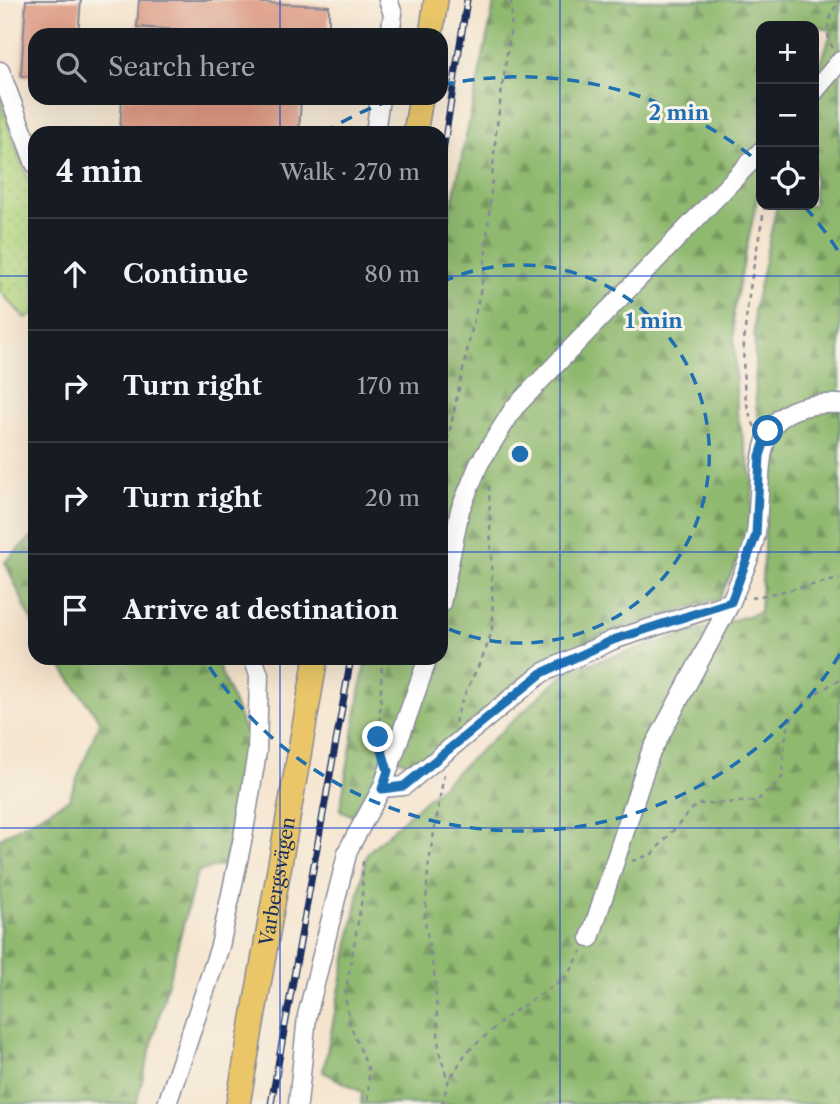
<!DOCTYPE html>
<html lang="en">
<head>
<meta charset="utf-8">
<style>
  body { margin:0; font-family:"Libre Caslon Text",serif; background:#20242c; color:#f1f3f6 }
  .controls { position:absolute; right:21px; top:21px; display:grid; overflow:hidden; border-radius:14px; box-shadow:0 7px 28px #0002 }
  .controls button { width:63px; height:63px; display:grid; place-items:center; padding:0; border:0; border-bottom:2px solid #363941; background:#171b24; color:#f1f3f6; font:35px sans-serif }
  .stop { position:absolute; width:21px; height:21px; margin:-16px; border:5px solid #1f6fb2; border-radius:50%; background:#fff }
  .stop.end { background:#1f6fb2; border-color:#fff; box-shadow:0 2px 7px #0008 }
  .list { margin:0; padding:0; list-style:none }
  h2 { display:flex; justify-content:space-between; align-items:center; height:91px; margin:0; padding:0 28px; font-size:30px }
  h2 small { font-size:23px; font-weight:400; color:#9ea1a6 }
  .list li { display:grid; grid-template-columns:46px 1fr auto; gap:21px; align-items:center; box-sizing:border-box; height:112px; padding:0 28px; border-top:2px solid #363941 }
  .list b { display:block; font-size:26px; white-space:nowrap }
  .list em { font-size:23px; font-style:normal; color:#9ea1a6 }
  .icon { flex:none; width:38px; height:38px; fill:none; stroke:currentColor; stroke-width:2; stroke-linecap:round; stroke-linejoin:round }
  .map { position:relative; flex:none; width:840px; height:1104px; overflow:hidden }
  .search { position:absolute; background:#171b24; box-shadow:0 7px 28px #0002; left:28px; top:28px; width:420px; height:77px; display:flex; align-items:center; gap:18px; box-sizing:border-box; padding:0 24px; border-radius:21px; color:#9ea1a6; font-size:26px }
  .panel { position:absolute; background:#171b24; box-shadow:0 7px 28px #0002; left:28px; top:126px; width:420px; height:539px; border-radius:21px }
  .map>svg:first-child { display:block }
  .grass { fill:url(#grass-dots); stroke:#688470; stroke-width:2 }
  .forest { fill:url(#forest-firs); stroke:#567467; stroke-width:2 }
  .building { fill:#dd9780 }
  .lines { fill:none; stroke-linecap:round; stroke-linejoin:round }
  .minor-casing { stroke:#888a96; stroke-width:21 }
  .major-casing { stroke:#888a96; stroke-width:26 }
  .path { stroke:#888a96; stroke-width:2.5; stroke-dasharray:5 5; stroke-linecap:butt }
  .minor { stroke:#fff; stroke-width:18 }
  .major { stroke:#eac669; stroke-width:23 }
  .rail-casing { stroke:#1b2f5e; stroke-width:7 }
  .rail { stroke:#f7f3e8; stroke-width:4.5; stroke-dasharray:13; stroke-linecap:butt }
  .route { stroke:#1f6fb2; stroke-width:9 }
  .grid { fill:none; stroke:#1d4ed8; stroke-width:2; stroke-opacity:0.55 }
  .ring { fill:none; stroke:#1f6fb2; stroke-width:3.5; stroke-dasharray:12 9 }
  .labels { text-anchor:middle; stroke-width:6; stroke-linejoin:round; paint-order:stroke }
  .street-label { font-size:19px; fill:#1b2f5e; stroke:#f7f3e8 }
  .centre { fill:#1f6fb2; stroke:#f7f3e8; stroke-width:3.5 }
  .ring-label { font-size:21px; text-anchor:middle; font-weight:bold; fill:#1f6fb2; stroke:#f7f3e8; stroke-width:6; stroke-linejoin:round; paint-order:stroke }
</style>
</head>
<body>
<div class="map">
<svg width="840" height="1104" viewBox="0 0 840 1104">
  <defs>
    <pattern id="grass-dots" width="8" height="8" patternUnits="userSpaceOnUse" patternTransform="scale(1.75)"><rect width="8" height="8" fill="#b5d982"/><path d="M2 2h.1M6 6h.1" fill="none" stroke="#9bbb73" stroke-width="1.8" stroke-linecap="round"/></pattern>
    <pattern id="forest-firs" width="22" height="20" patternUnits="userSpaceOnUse" patternTransform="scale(1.75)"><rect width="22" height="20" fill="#90b970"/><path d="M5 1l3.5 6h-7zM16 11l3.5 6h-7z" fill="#75975f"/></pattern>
  </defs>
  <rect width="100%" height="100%" fill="#f7f3e8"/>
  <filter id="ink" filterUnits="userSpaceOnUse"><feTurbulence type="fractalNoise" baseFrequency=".0143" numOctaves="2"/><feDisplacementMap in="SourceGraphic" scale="14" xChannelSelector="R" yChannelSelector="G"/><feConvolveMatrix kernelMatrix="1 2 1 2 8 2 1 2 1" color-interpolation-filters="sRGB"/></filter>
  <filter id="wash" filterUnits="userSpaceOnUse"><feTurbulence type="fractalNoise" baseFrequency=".00686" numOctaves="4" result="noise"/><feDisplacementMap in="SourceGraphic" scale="28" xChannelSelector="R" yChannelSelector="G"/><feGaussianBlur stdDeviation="1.57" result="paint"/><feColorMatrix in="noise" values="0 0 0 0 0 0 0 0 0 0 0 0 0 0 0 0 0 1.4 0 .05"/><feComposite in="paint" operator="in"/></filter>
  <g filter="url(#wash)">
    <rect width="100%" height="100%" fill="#f5e4cd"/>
    <path class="grass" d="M0,95L10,132L35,196V314L25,318L0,291Z"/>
    <path class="forest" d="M495,0H840V1104H361L362,1092L323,1072L367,853L569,670L760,612L769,468L756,406L754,310L777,205H814V83L832,31L814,24L761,26V180L733,313L737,413L753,481L750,535L719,599L608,632L538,664L417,768L387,753L359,819L340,810L366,658H441V255Z
      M35,534V628L5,562Z
      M55,658H215L251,745L224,865L197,872L136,1104H0V838L69,799L100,721Z"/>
    <g id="blocks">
      <path class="building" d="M26,0H81L78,35H35V77L21,76Z
        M139,0H263V3L329,6V35H209V32L137,27Z
        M122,98H301L299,133L120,130Z"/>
    </g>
  </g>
  <g filter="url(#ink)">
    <use href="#blocks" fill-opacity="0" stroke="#888a96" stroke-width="2"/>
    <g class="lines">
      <defs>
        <path id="minor" d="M388,0L393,14L390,35
          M0,71L35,164
          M814,92L840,61
          M375,133L380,98
          M441,604L460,510L479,464L514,408L761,151
          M382,788L404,786L542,673L613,640L731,602C739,580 753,555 756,532C765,464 745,400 840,404
          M590,938L650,754L731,602
          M167,1104L220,946L243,837L257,752L259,675L253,658
          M298,1104L307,1016L348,850L382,788L428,658"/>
        <g id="major">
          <path d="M431,35L436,0"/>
          <path d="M415,133L421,98"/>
          <path id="s1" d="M238,1104L316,658"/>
        </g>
      </defs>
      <use href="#minor" class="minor-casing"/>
      <use href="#major" class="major-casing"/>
      <path class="path" d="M833,48C822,29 830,17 839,0
        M755,427C728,377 755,261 765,205
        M441,470L484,274L496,132L512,18L511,0
        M751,598L840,579
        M455,723C463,687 488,658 493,623L489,486
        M379,742L382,658
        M444,774L428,868L425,922L435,979L439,1050L448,1082
        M363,861L362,899L345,996L350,1024L369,1071L368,1104
        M632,861L652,854L697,804L757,801L782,778C785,721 787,707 840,680
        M442,1104L448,1082L466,1053L509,1015L567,977L582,951"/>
      <use href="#minor" class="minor"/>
      <use href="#major" class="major"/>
      <defs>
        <path id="rail" d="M441,164L467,0
          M271,1104L351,658"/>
      </defs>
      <use href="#rail" class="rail-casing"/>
      <use href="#rail" class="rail"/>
    </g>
  </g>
  <g class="lines" filter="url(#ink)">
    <path class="route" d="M378,737L388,771L382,789L404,786L542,673L613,640L731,602L756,535L760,456L768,431"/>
  </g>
  <path class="grid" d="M280,0V35M560,0V1104M280,98V133M0,276H35M441,276H840M0,552H35M441,552H840M280,658V1104M0,828H840"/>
  <g class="ring">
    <path d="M442 282A189 189 0 1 1 442 626"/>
    <path d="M840 654A377 377 0 0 1 204 659M323 133A377 377 0 0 1 394 99M442 85A377 377 0 0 1 760 163M805 207A377 377 0 0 1 840 254"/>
  </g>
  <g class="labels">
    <g class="street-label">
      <text dy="7" stroke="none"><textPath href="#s1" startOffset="226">Varbergsvägen</textPath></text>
    </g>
  </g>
  <circle cx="520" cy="454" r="10" class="centre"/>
  <g class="ring-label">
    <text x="679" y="120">2 min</text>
    <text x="654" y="328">1 min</text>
  </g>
</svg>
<div class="controls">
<button>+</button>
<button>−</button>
<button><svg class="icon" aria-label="locate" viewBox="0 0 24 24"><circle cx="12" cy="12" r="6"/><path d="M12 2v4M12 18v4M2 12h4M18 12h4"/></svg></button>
</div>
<div class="stop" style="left:768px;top:431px"></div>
<div class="stop end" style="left:378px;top:737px"></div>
<div class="search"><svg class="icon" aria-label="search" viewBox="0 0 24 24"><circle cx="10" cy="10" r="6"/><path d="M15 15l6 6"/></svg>Search here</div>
<section class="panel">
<h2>4 min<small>Walk · 270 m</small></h2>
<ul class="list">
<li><svg class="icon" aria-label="ahead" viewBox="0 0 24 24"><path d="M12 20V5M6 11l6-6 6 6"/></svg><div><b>Continue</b></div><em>80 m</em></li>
<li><svg class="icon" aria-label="right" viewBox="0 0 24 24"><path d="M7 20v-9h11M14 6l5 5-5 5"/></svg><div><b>Turn right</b></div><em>170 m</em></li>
<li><svg class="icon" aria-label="right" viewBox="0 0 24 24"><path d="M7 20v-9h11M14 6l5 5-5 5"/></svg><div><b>Turn right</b></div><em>20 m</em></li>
<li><svg class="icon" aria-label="arrive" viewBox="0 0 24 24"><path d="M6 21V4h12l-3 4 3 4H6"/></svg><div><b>Arrive at destination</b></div></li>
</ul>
</section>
</div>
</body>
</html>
